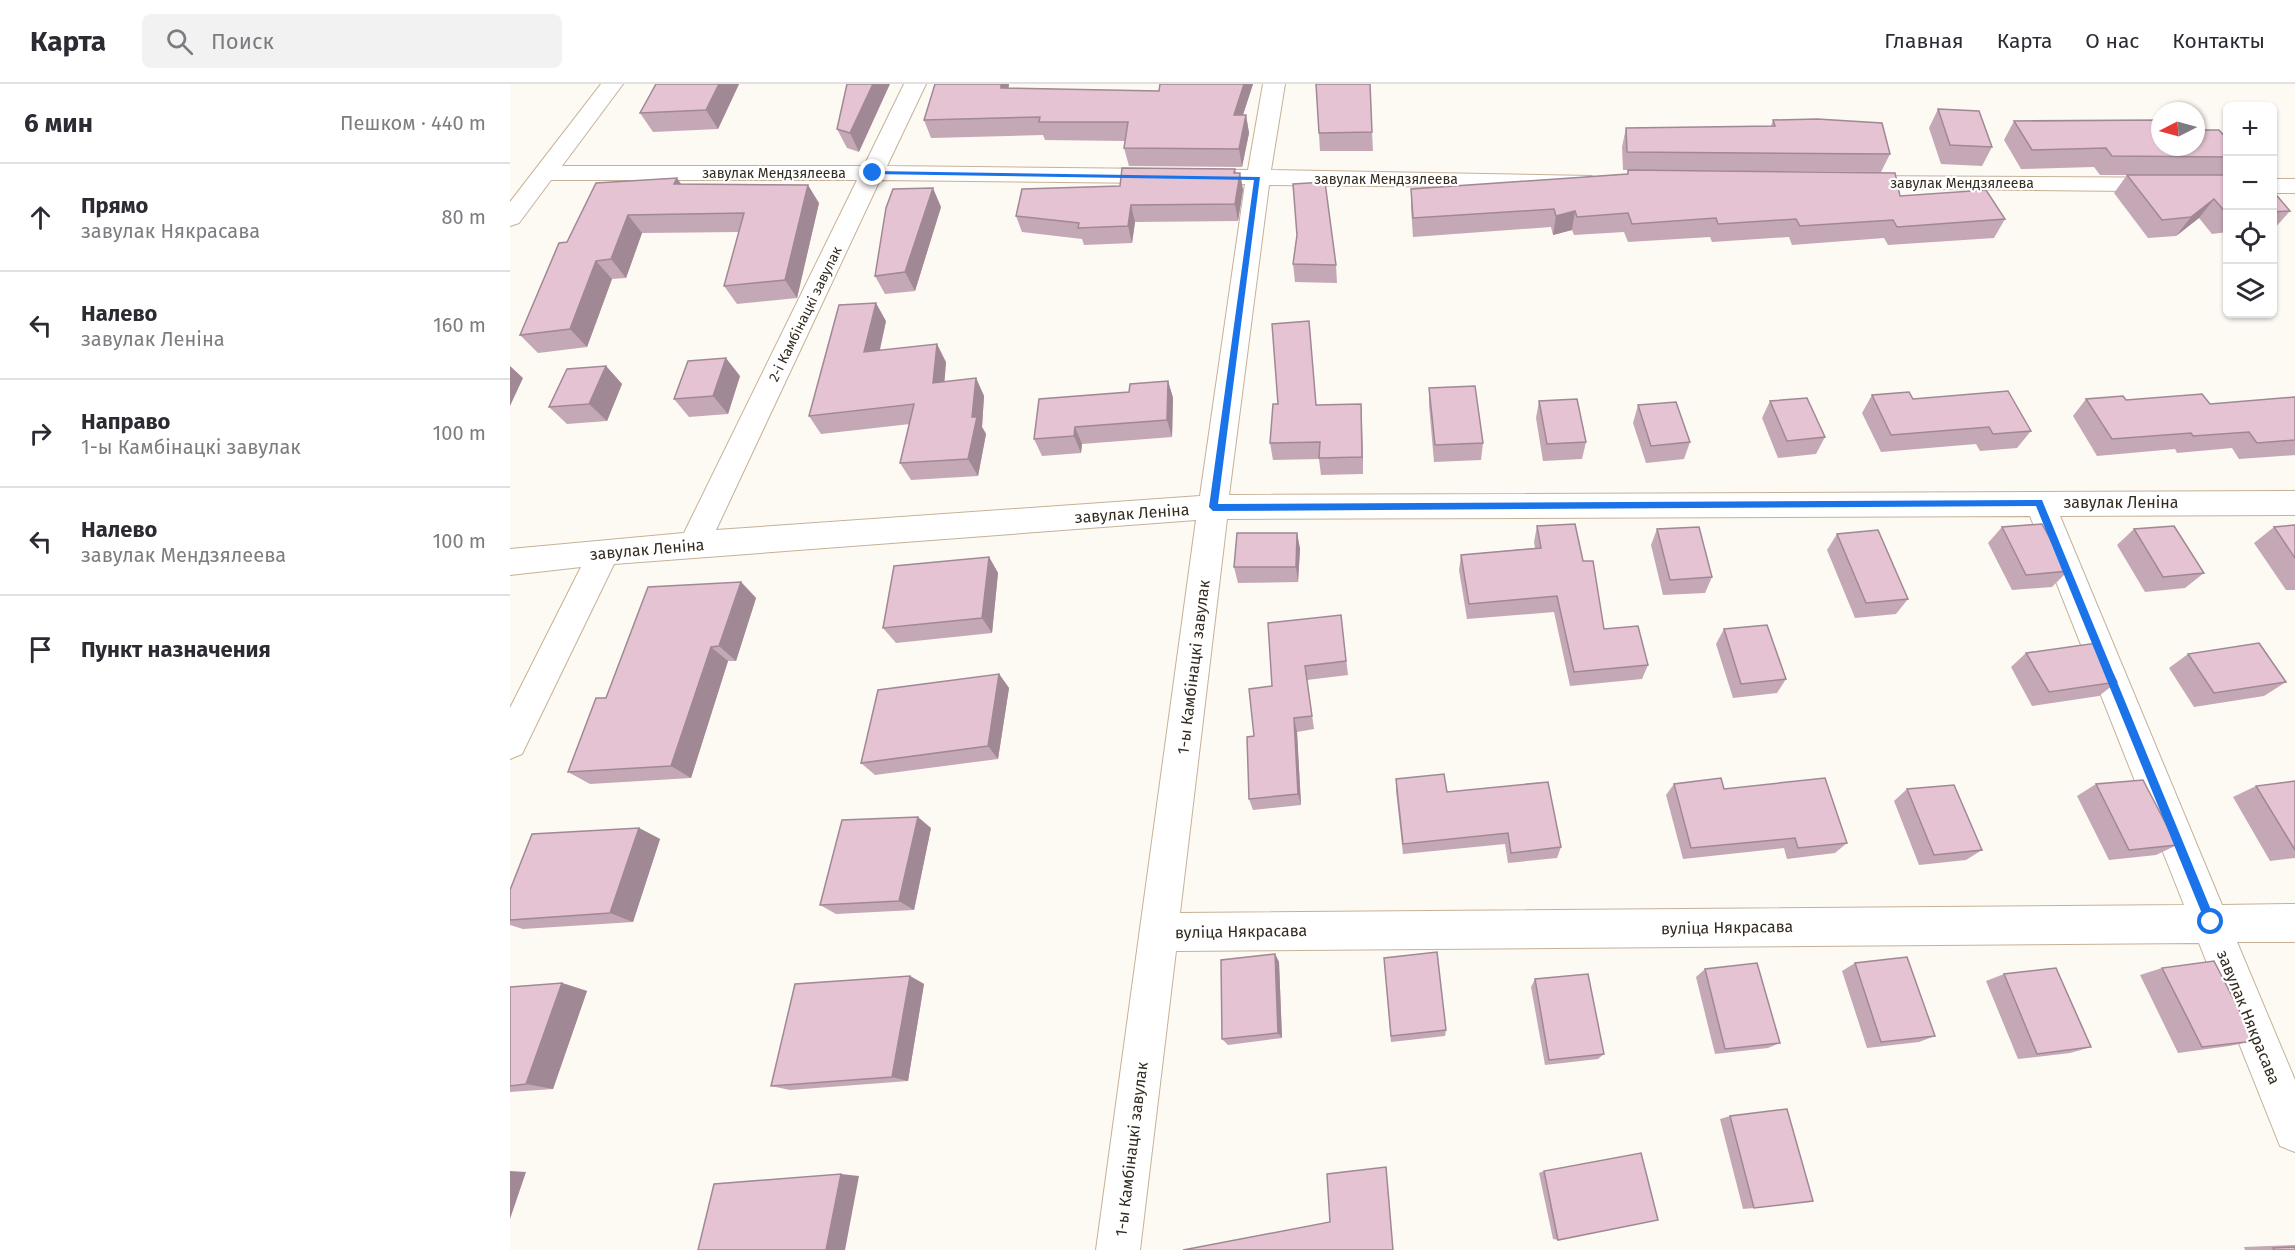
<!DOCTYPE html>
<html lang="ru">
<head>
<meta charset="utf-8">
<style>
  body { margin:0; font-family:"Fira Sans",sans-serif; background:#f2f2f3; color:#2b2b33 }
  .controls { position:absolute; right:18px; top:18px; display:grid; overflow:hidden; border-radius:9px; box-shadow:0 2px 4px #0004 }
  .controls button { width:54px; height:54px; display:grid; place-items:center; padding:0; border:0; border-bottom:2px solid #e1e1e2; background:#fff; color:#2b2b33; font:30px sans-serif }
  .compass { position:absolute; left:1641px; top:18px; width:54px; height:54px; border-radius:50%; background:#fff; box-shadow:0 2px 4px #0004; rotate:264deg }
  .stop { position:absolute; width:18px; height:18px; margin:-14px; border:4px solid #1a73e8; border-radius:50%; background:#fff }
  .stop.end { background:#1a73e8; border-color:#fff; box-shadow:0 2px 6px #0008 }
  .list { margin:0; padding:0; list-style:none }
  h2 { display:flex; justify-content:space-between; align-items:center; height:78px; margin:0; padding:0 24px; font-size:26px }
  h2 small { font-size:20px; font-weight:400; color:#7c7c81 }
  .list li { display:grid; grid-template-columns:39px 1fr auto; gap:18px; align-items:center; box-sizing:border-box; height:108px; padding:0 24px; border-top:2px solid #e1e1e2 }
  .list b { display:block; font-size:22px; white-space:nowrap }
  .list p { margin:0; font-size:20px; white-space:nowrap; color:#7c7c81 }
  .list em { font-size:20px; font-style:normal; color:#7c7c81 }
  .icon { flex:none; width:33px; height:33px; fill:none; stroke:currentColor; stroke-width:2; stroke-linecap:round; stroke-linejoin:round }
  .map { position:relative; flex:none; width:1785px; height:1166px; overflow:hidden }
  header { display:flex; align-items:center; gap:36px; box-sizing:border-box; height:84px; padding:0 30px; background:#fff; border-bottom:2px solid #e1e1e2 }
  header strong { font-size:28px }
  nav { display:flex; gap:33px; margin-inline-start:auto; font-size:21px }
  .search { width:420px; height:54px; background:#f2f2f3; display:flex; align-items:center; gap:15px; box-sizing:border-box; padding:0 21px; border-radius:9px; color:#7c7c81; font-size:22px }
  main { display:flex }
  aside { flex:1; background:#fff }
  .map>svg:first-child { display:block }
  .lines { fill:none; stroke-linecap:round; stroke-linejoin:round }
  .minor-casing { stroke:#c6b197; stroke-width:2 }
  .minor { fill:#fff; fill-rule:evenodd }
  .wall { fill:#c5a8b5 }
  .shaded-wall { fill:#a08894 }
  .building { fill:#e5c3d3; stroke:#a08894; stroke-width:1.5 }
  .route { fill:#1a73e8 }
  .labels { text-anchor:middle; stroke-width:4.5; stroke-linejoin:round; paint-order:stroke }
  .far-street-label { font-size:14px; fill:#332b20; stroke:#fff }
  .street-label { font-size:16px; fill:#332b20; stroke:#fff }
</style>
</head>
<body>
<header>
<strong>Карта</strong>
<div class="search"><svg class="icon" aria-label="search" viewBox="0 0 24 24"><circle cx="10" cy="10" r="6"/><path d="M15 15l6 6"/></svg>Поиск</div>
<nav><a>Главная</a><a>Карта</a><a>О нас</a><a>Контакты</a></nav>
</header>
<main>
<aside>
<h2>6 мин<small>Пешком · 440 m</small></h2>
<ul class="list">
<li><svg class="icon" aria-label="ahead" viewBox="0 0 24 24"><path d="M12 20V5M6 11l6-6 6 6"/></svg><div><b>Прямо</b><p>завулак Някрасава</p></div><em>80 m</em></li>
<li><svg class="icon" aria-label="left" viewBox="0 0 24 24"><path d="M17 20v-9H6M10 6l-5 5 5 5"/></svg><div><b>Налево</b><p>завулак Леніна</p></div><em>160 m</em></li>
<li><svg class="icon" aria-label="right" viewBox="0 0 24 24"><path d="M7 20v-9h11M14 6l5 5-5 5"/></svg><div><b>Направо</b><p>1-ы Камбінацкі завулак</p></div><em>100 m</em></li>
<li><svg class="icon" aria-label="left" viewBox="0 0 24 24"><path d="M17 20v-9H6M10 6l-5 5 5 5"/></svg><div><b>Налево</b><p>завулак Мендзялеева</p></div><em>100 m</em></li>
<li><svg class="icon" aria-label="arrive" viewBox="0 0 24 24"><path d="M6 21V4h12l-3 4 3 4H6"/></svg><div><b>Пункт назначения</b></div></li>
</ul>
</aside>
<div class="map">
<svg width="1785" height="1166" viewBox="0 0 1785 1166">
  <rect width="100%" height="100%" fill="#fdf9f3"/>
  <g class="lines">
    <defs>
      <path id="minor" d="M91,0H113L52,82H354L394,0H416L377,82L738,86L753,0H775L761,86L1082,92L1086,97L1082,102L1074,104L759,101L719,411L1785,407V431L1550,432L1712,821L1785,820V858H1727L1785,996V1068L1770,1062L1689,859L666,867L630,1166H586L686,436L104,480L12,670L0,675V624L71,483L0,491V465L174,449L347,96H41L9,139L0,142V118ZM370,96L735,100L690,412L206,446ZM1520,432L1674,821L670,829L717,435Z
        M1341,92L1718,94V108L1333,104L1329,99L1333,94Z
        M1762,95H1785V109H1762Z"/>
    </defs>
    <use href="#minor" class="minor-casing"/>
    <use href="#minor" class="minor"/>
  </g>
  <path class="wall" d="M146,0H229L208,45L143,48L130,29Z
    M337,0L349,68L337,64L327,45Z
    M743,0L733,31H736L739,49L732,83L619,82L614,64L615,57L535,56L533,51L421,54L414,36L498,4L649,7Z
    M806,0L862,48L863,67H810Z
    M1428,25L1482,63L1472,82L1431,80L1419,44Z
    M1263,36L1380,70L1371,88L1113,86L1112,63L1116,44L1261,42Z
    M1504,37L1648,46L1718,56V148L1702,150L1689,134L1666,152L1638,154L1604,109L1617,91H1590L1584,83L1511,85L1494,56Z
    M725,85L726,89H730L733,106L728,137L625,138L622,159L574,161L572,155L512,148L506,132L610,102Z
    M1118,86L1390,112L1495,135L1484,154L1378,161L1374,154L1282,161L1279,153L1202,158L1200,153L1118,158L1114,148L1064,151L1062,146L1043,151L1041,143L903,153L901,124V105L1117,90Z
    M171,100L309,119L287,214L227,220L214,202L229,148L132,149L116,194L102,195L77,263L28,269L10,251L57,158Z
    M1762,106L1780,127L1764,145H1762Z
    M431,123L405,207L375,210L365,192Z
    M783,180L826,181L827,199L785,198Z
    M376,237L370,266L436,278L434,298L466,294L474,312L472,343L476,350L468,392L401,396L390,379L400,340L311,350L299,332Z
    M96,282L112,300L97,337L57,340L39,323Z
    M230,292L218,330L179,333L164,315Z
    M658,297L663,314L662,353L572,360L571,369L532,372L524,355L619,308Z
    M919,304L973,359L971,376L924,378L919,321Z
    M1362,311L1403,315L1521,347L1507,364L1470,367L1466,360L1371,368L1352,329Z
    M1785,313V371L1729,375L1722,364L1667,369L1665,365L1587,372L1563,332L1576,315L1700,320Z
    M1029,317L1076,358L1072,375L1033,377L1026,334Z
    M1260,317L1315,353L1306,370L1268,374L1252,334Z
    M851,320L853,390L811,391L809,375L763,376L760,359Z
    M1128,321L1180,358L1174,375L1136,379L1123,339Z
    M1785,441V506H1776L1744,459L1764,443Z
    M1027,442L1073,477L1094,545L1138,581L1132,595L1060,602L1044,528L957,535L949,486L951,471L1025,464L1024,458Z
    M1492,443L1558,487L1542,503L1502,506L1478,459Z
    M1147,445L1202,493L1195,509L1153,511L1141,461Z
    M1624,445L1694,489L1675,504L1635,508L1607,461Z
    M787,449L790,465L788,498L728,499L724,483Z
    M1327,450L1398,515L1386,530L1345,534L1317,466Z
    M479,473L488,489L482,549L386,559L373,544Z
    M231,498L246,514L226,577H218L181,694L80,700L58,688L96,614Z
    M831,531L838,591L797,596L804,645L787,648L791,721L743,726L739,715L762,602Z
    M1214,545L1276,595L1267,609L1223,614L1206,560Z
    M1516,569L1607,598L1589,612L1522,622L1501,583Z
    M1678,570L1776,598L1754,612L1684,623L1659,584Z
    M489,590L499,604L488,675L365,691L351,679Z
    M886,695L937,708L1051,763L1047,774L998,779L995,760L893,770L886,707Z
    M1785,697V774L1760,777L1723,713L1746,702Z
    M1164,700L1214,705L1337,759L1325,769L1277,775L1274,764L1173,775L1156,711Z
    M1586,700L1667,761L1646,771L1599,776L1567,712Z
    M1397,705L1472,766L1456,776L1409,781L1384,717Z
    M129,744L150,755L123,838L13,845L0,841V806Z
    M421,744L404,826L326,830L310,821Z
    M765,870L769,878L772,954L718,961L712,955Z
    M874,874L936,946L935,952L881,958Z
    M1345,879L1425,952L1409,958L1357,964L1332,887Z
    M1652,884L1745,957L1719,962L1668,969L1630,891Z
    M1195,885L1270,959L1258,964L1205,970L1186,893Z
    M1494,890L1581,963L1560,969L1508,975L1476,897Z
    M400,892L414,900L398,997L280,1006L261,1002Z
    M1025,895L1094,970L1088,975L1035,981L1021,903Z
    M52,899L77,907L43,1005L0,1008V903Z
    M1220,1032L1244,1124L1233,1125L1210,1035Z
    M1034,1087L1048,1156L1043,1155L1029,1089Z
    M1785,1161V1166H1735L1734,1163Z"/>
  <path class="shaded-wall" d="M209,0H229L208,45L196,26Z
    M363,0H380L349,68L340,49Z
    M491,0H499L497,22L491,4Z
    M734,0H743L727,49L724,31Z
    M736,31L739,49L732,83L729,65Z
    M730,89L733,106L728,137L725,120Z
    M167,94L180,113L164,100Z
    M298,101L309,119L287,214L275,196Z
    M423,104L431,123L405,207L395,188Z
    M1704,115L1689,134L1666,152L1681,133Z
    M621,121L625,138L622,159L618,142Z
    M1065,127L1062,146L1043,151L1046,132Z
    M118,131L132,149L116,194L101,175Z
    M86,177L102,195L77,263L60,245Z
    M366,219L376,237L365,286L354,268Z
    M427,260L436,278L433,317L423,299Z
    M216,274L230,292L218,330L203,312Z
    M0,282L13,294L0,322Z
    M96,282L112,300L97,337L79,320Z
    M466,294L474,312L472,343L476,350L468,392L458,375Z
    M658,297L663,314L662,353L657,336Z
    M851,320L852,338L853,390L852,373Z
    M565,343L572,360L571,369L564,352Z
    M787,449L790,465L788,498L786,483Z
    M479,473L488,489L482,549L472,534Z
    M231,498L246,514L226,577L209,562Z
    M201,563L218,577L181,694L161,682Z
    M489,590L499,604L488,675L478,662Z
    M784,634L787,648L791,721L788,710Z
    M408,733L421,744L404,826L389,817Z
    M129,744L150,755L123,838L100,829Z
    M765,870L769,878L772,954L768,949Z
    M400,892L414,900L398,997L382,993Z
    M52,899L77,907L43,1005L16,1000Z
    M0,1087L16,1088L0,1135Z
    M331,1090L349,1092L335,1166H316Z"/>
  <path class="building" d="M146,0H209L196,26L130,29Z
    M337,0H363L340,49L327,45Z
    M425,0H491V4L649,7L650,0H734L724,31H736L729,65L614,64L618,38H529L530,33L414,36Z
    M806,0H860L862,48L809,49Z
    M1428,25L1469,27L1482,63L1440,61Z
    M1307,35L1372,39L1380,70L1117,68L1116,44L1265,42L1263,36Z
    M1648,36V46H1650V63H1686V46H1709L1718,56V73L1602,72L1596,64L1522,66L1504,37Z
    M612,84L725,85L724,89H730L725,120L621,121L618,142L568,144L569,139L506,132L512,105L610,102Z
    M1118,86L1385,89L1390,112L1476,106L1495,135L1387,143L1383,136L1290,142L1286,135L1208,140L1206,134L1122,140L1118,129L1067,133L1065,127L1046,132L1044,125L903,134L901,105L1118,90Z
    M1617,91H1718V131L1704,115L1681,133L1652,136Z
    M167,94L164,100L298,101L275,196L214,202L234,129L118,131L101,175L86,177L60,245L10,251L49,159L57,158L86,99Z
    M815,98L826,181L783,180L787,151L783,100Z
    M423,104L395,188L365,192L376,124L383,105Z
    M1762,106L1780,127L1762,128Z
    M366,219L354,268L427,260L423,299L466,294L462,333H467L458,375L390,379L404,320L299,332L329,221Z
    M799,237L806,321L851,320L852,373L809,374L810,358L760,359L763,320H768L762,240Z
    M216,274L203,312L164,315L178,277Z
    M96,282L79,320L39,323L57,285Z
    M658,297L657,336L565,343L564,352L524,355L529,315L619,308L620,300Z
    M965,302L973,359L925,361L919,304Z
    M1498,307L1521,347L1483,350L1479,343L1381,351L1362,311L1399,308L1403,315Z
    M1692,310L1700,320L1785,313V356L1747,359L1739,348L1683,352L1681,349L1602,355L1576,315L1613,312L1616,316Z
    M1297,314L1315,353L1277,357L1260,317Z
    M1067,315L1076,358L1037,360L1029,317Z
    M1166,318L1180,358L1141,362L1128,321Z
    M1065,440L1073,477H1083L1094,545L1128,542L1138,581L1064,588L1047,512L959,520L951,471L1031,464L1027,442Z
    M1532,440L1558,487L1516,491L1492,443Z
    M1785,441V474L1764,443Z
    M1664,442L1694,489L1653,493L1624,445Z
    M1189,443L1202,493L1160,496L1147,445Z
    M1368,446L1398,515L1356,519L1327,450Z
    M727,449H787L786,483H724Z
    M479,473L472,534L373,544L384,482Z
    M231,498L209,562L201,563L161,682L58,688L86,614H96L138,503Z
    M831,531L836,577L795,582L802,632L784,634L788,710L739,715L737,653L744,652L739,605L762,602L758,539Z
    M1257,541L1276,595L1231,600L1214,545Z
    M1587,559L1607,598L1539,608L1516,569Z
    M1749,559L1776,598L1704,609L1678,570Z
    M489,590L478,662L351,679L368,606Z
    M934,690L937,708L1038,698L1051,763L1001,769L998,749L893,760L886,695Z
    M1211,694L1214,705L1315,694L1337,759L1288,764L1285,754L1181,764L1164,700Z
    M1633,696L1667,761L1619,766L1586,700Z
    M1785,697V766L1746,702Z
    M1444,701L1472,766L1424,771L1397,705Z
    M408,733L389,817L310,821L332,736Z
    M129,744L100,829L0,836V806L22,750Z
    M927,868L936,946L881,952L874,874Z
    M765,870L768,949L712,955L711,876Z
    M1397,873L1425,952L1371,958L1345,879Z
    M1704,877L1745,957L1692,963L1652,884Z
    M1247,879L1270,959L1215,965L1195,885Z
    M1546,884L1581,963L1527,970L1494,890Z
    M1078,890L1094,970L1039,976L1025,895Z
    M400,892L382,993L261,1002L285,900Z
    M52,899L16,1000L0,1002V903Z
    M1277,1025L1303,1117L1244,1124L1220,1032Z
    M1131,1069L1148,1136L1048,1156L1034,1087Z
    M876,1083L883,1166H673L820,1138L817,1090Z
    M331,1090L316,1166H188L204,1100Z
    M1785,1163V1166H1764L1763,1164Z"/>
  <path class="route" d="M363,87L750,93L708,420L1532,416L1706,838L1705,842H1697L1526,422L703,427L699,423L744,96L360,90Z"/>
  <g class="labels">
    <g class="far-street-label">
      <text x="264" y="94">завулак Мендзялеева</text>
      <text x="876" y="100">завулак Мендзялеева</text>
      <text x="1452" y="104">завулак Мендзялеева</text>
      <text transform="translate(295 230) rotate(-64)" y="5">2-і Камбінацкі завулак</text>
    </g>
    <g class="street-label">
      <text x="1611" y="424">завулак Леніна</text>
      <text transform="translate(622 429) rotate(-4)" y="6">завулак Леніна</text>
      <text transform="translate(137 465) rotate(-5)" y="6">завулак Леніна</text>
      <text transform="translate(683 583) rotate(-83)" y="6">1-ы Камбінацкі завулак</text>
      <text transform="translate(1217 843) rotate(-1)" y="6">вуліца Някрасава</text>
      <text transform="translate(731 847) rotate(-1)" y="6">вуліца Някрасава</text>
      <text transform="translate(1739 933) rotate(68)" y="6">завулак Някрасава</text>
      <text transform="translate(621 1065) rotate(-83)" y="6">1-ы Камбінацкі завулак</text>
    </g>
  </g>
</svg>
<div class="controls">
<button>+</button>
<button>−</button>
<button><svg class="icon" aria-label="locate" viewBox="0 0 24 24"><circle cx="12" cy="12" r="6"/><path d="M12 2v4M12 18v4M2 12h4M18 12h4"/></svg></button>
<button><svg class="icon" aria-label="layers" viewBox="0 0 24 24"><path d="M12 4l9 5-9 5-9-5zM3 14l9 5 9-5"/></svg></button>
</div>
<svg class="compass" viewBox="-18 -18 36 36"><path d="M0-13l5 13h-10z" fill="#e53935"/><path d="M0 13l5-13h-10z" fill="#7c7c81"/></svg>
<div class="stop" style="left:1701px;top:838px"></div>
<div class="stop end" style="left:363px;top:89px"></div>
</div>
</main>
</body>
</html>
